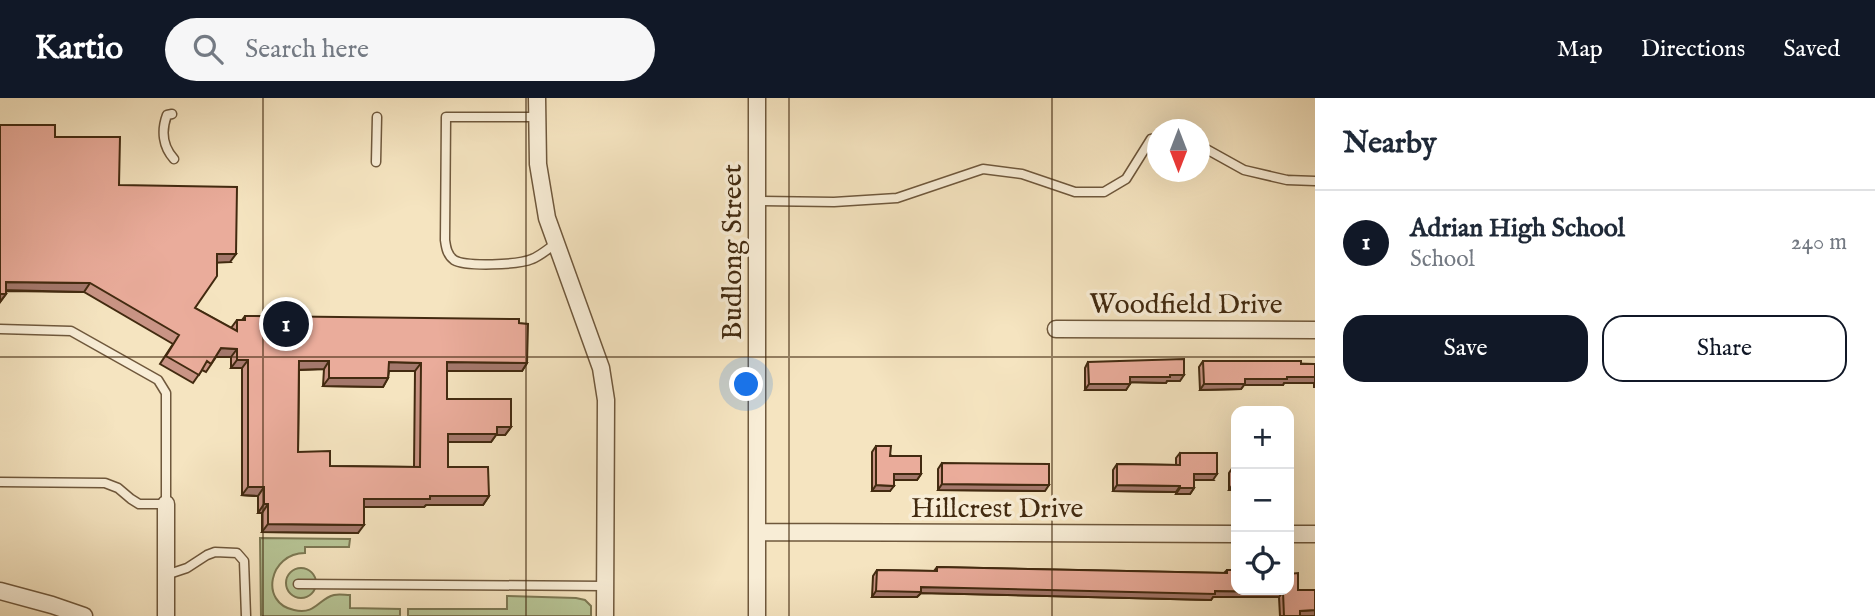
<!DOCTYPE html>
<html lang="en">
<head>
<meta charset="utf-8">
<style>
  body { margin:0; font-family:"IM FELL English",serif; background:#f6f6f7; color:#1f2937 }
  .controls { position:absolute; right:21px; bottom:21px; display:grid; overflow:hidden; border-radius:14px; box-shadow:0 7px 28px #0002 }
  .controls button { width:63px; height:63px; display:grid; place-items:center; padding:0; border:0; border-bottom:2px solid #e0e1e3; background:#fff; color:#1f2937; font:35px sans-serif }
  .compass { position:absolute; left:1147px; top:21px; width:63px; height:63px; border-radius:50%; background:#fff; box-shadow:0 7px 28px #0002; rotate:180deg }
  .you { position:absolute; left:747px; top:287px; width:24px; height:24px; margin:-18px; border:5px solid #fff; border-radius:50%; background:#1a73e8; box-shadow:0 0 0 10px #1a73e833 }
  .badge { display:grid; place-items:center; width:46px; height:46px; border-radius:50%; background:#111827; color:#fff; font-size:23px; font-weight:700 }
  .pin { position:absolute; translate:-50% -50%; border:4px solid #fff; box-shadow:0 2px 7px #0006 }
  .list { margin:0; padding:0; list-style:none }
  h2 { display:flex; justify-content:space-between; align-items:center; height:91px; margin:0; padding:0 28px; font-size:30px }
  h2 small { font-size:23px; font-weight:400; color:#747a83 }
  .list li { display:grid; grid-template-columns:46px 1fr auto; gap:21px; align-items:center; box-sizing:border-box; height:105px; padding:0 28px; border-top:2px solid #e0e1e3 }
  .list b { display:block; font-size:26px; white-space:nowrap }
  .list p { margin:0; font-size:23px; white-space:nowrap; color:#747a83 }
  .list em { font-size:23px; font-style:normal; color:#747a83 }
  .actions { display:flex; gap:14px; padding:21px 28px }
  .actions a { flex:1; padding:16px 0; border:2px solid #111827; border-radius:21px; text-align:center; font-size:24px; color:#111827 }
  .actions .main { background:#111827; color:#fff }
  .icon { flex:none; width:38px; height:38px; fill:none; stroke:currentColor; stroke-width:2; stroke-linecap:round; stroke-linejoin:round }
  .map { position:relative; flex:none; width:1315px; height:518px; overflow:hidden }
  header { display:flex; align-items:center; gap:42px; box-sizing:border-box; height:98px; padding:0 35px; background:#111827; color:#fff }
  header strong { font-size:33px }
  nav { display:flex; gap:38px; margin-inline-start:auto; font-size:24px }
  .search { width:490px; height:63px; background:#f6f6f7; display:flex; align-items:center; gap:18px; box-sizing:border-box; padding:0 24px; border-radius:38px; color:#747a83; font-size:26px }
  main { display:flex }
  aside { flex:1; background:#fff }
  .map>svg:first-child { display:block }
  .green { fill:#b7c596; stroke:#7c7853; stroke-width:2 }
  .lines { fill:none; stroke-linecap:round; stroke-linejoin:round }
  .service-casing { stroke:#6f583c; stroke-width:11 }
  .minor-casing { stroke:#6f583c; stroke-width:19 }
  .service { stroke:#f8edd6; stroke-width:8 }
  .minor { stroke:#f8edd6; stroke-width:16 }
  .wall { fill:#c99485; stroke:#422a10; stroke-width:2; fill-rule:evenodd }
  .shaded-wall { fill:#a4786c; stroke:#422a10; stroke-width:2 }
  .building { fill:#eaac9b; stroke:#422a10; stroke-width:2; fill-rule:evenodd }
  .grid { fill:none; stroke:#422a10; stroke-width:2; stroke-opacity:0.55 }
  .labels { text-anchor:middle; stroke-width:7; stroke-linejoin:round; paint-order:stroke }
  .street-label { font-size:28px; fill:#422a10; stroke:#f8edd6 }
</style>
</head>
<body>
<header>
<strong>Kartio</strong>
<div class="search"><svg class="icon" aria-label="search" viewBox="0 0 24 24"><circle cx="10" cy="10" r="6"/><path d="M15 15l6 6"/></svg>Search here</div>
<nav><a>Map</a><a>Directions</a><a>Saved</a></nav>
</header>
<main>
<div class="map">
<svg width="1315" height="518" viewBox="0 0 1315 518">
  <rect width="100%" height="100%" fill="#f5e4c0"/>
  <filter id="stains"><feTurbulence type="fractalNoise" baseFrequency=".00286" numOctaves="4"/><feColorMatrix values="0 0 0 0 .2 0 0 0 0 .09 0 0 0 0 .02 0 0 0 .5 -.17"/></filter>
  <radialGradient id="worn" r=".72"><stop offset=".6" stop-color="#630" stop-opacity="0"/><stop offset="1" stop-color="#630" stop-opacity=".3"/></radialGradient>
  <path class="green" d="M260,440L350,441L349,449H305V455C269,455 259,505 294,512C316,517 318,501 334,497C339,496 345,497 350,497V510L400,511V518H261Z
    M286 485a15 15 0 1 1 30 0a15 15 0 1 1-30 0Z
    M507,498L576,500L585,502L591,508V518H408V511H507Z"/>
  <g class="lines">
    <defs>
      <path id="service" d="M172,16L167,17C161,33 163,49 174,61
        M537,19H446L445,142C446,149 447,157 454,162C466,169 518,167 532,161C540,158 548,151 555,146
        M1199,47L1244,72L1287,82L1315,83
        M376,64L377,19
        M756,103L834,104L897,100L983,71L1022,76L1075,94H1104L1126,81L1151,41L1157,40
        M0,231L71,233L158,282L166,295V406H139L131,401L118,390L105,385L0,384
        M166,477L187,470L207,457L215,454L237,455L244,463L246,518
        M298,486L604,488"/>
      <path id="minor" d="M537,0L538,66L547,120L601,270L606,302L605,518
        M1056,231L1315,232
        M166,406V518
        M758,434L1236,436
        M1289,436H1315
        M0,493L52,507L84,518
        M757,518V0"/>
    </defs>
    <use href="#service" class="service-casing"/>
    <use href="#minor" class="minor-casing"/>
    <use href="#service" class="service"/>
    <use href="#minor" class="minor"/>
  </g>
  <path class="wall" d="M0,27L55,39L119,87L230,164H217L195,210L231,230L237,222H242L245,218L519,225L527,265L522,273H447V301L511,329L505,337H496L491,344H448V369L489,398L483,407H426L424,409H364L358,435L262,434V415H258V398L242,397V270H231V259H216L206,274L202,272L193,285L160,266L173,246L84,194L6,193V196L0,204ZM324,271L323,288L383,289L388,280L389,273H415L414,369L330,368L298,354L299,272Z
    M1203,263L1315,266V289H1314V285H1284L1283,287H1244L1241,291L1200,292L1199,269Z
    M1088,264L1180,283H1167L1166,285L1130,284L1126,292H1085V270Z
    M876,348L921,376L917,382H894L890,393H872V354Z
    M1180,355L1213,382H1194V390L1190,396H1176V394L1113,393V372L1117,366L1176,367V360Z
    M942,365L1045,393L938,392V371Z
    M1233,369H1236V392H1229V375Z
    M937,469L1224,475L1227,472L1298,492L1315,518H1280L1279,499H1213L1211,502L921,495L917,499H872L873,478L877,472L934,473Z"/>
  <path class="shaded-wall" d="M217,156H236L230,164L211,165Z
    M6,184L90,185L84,194L0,192Z
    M0,196H6L0,204Z
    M221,250L237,251L231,259H215Z
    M237,262H248L242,270H231Z
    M299,263H329L324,271L293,272Z
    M389,264L421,265L415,273H383Z
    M447,264L527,265L522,273H441Z
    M1170,277H1184L1180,283H1167L1166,285L1126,284L1130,279Z
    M1287,279H1315V284L1314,285H1284L1283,287H1244L1241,291L1200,292L1204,286L1245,281Z
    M329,280H388L383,289L323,288Z
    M1089,286H1130L1126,292H1085Z
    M497,329H511L505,337H496L491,344H442L448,336Z
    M894,376H921L917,382H890Z
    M1194,376H1217L1213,382H1190Z
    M942,386L1049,387L1045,393L938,392Z
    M1233,386H1236V392H1229Z
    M876,387L894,388L890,393H872Z
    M1117,387L1180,388L1176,394L1113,393Z
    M248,389H264L258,398L242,397Z
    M1180,390H1194L1190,396H1176Z
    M430,398H489L483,407H426L424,409H358L364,401Z
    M264,406H268L262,415H258Z
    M268,426L364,427L358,435L262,434Z
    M921,489L1215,493L1283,494L1279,499H1213L1211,502L921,495L917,499H872L876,493Z
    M1315,512V518H1296L1300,513Z"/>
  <path class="building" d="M0,27H55V39H120L119,87L237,89L236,156H217V178L195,210L237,233V222H245V218L519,221V225L528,226L527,265L447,264V301H511V329H497V336H448V369H488L489,398H430V401H364V427L268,426V406H264V389H248V262H237V251L221,250L211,266L207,263L199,277L166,258L179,237L90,185L6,184V196H0ZM299,263H329V280H388L389,264L421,265L420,369L330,368V353L298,354Z
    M1184,261V277H1170V279H1130V286H1089L1088,264Z
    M1203,263H1301V266H1315V279H1287V281H1245V286H1204Z
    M876,348H891L890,358H921V376H894V388L876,387Z
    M1180,355H1217V376H1194V390H1180V388L1117,387V366L1180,367Z
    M942,365L1049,366V387L942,386Z
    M1233,369H1236V386H1233Z
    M937,469L1227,475V472H1236V492H1289V476L1298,475V492H1315V512L1300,513V518H1284L1283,494L1215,493V496L921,489V494L876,493L877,472L937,473Z"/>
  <path class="grid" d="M263,0V518M526,0V518M789,0V518M1052,0V518M0,259H1315"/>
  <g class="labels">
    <g class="street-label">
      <text transform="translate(731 154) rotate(-90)" y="10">Budlong Street</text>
      <text x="1186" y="215">Woodfield Drive</text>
      <text x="997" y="419">Hillcrest Drive</text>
    </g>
  </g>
  <rect width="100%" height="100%" filter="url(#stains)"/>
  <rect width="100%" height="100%" fill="url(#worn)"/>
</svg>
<div class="controls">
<button>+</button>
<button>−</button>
<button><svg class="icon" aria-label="locate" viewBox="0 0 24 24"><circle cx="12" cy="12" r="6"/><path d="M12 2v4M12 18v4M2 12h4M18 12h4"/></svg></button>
</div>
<svg class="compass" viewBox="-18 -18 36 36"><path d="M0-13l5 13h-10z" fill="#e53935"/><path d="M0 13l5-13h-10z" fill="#747a83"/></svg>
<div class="you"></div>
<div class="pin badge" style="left:286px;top:226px">1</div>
</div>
<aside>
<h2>Nearby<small></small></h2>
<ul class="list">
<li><span class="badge">1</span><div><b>Adrian High School</b><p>School</p></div><em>240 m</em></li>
</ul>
<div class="actions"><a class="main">Save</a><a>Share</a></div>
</aside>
</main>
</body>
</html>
